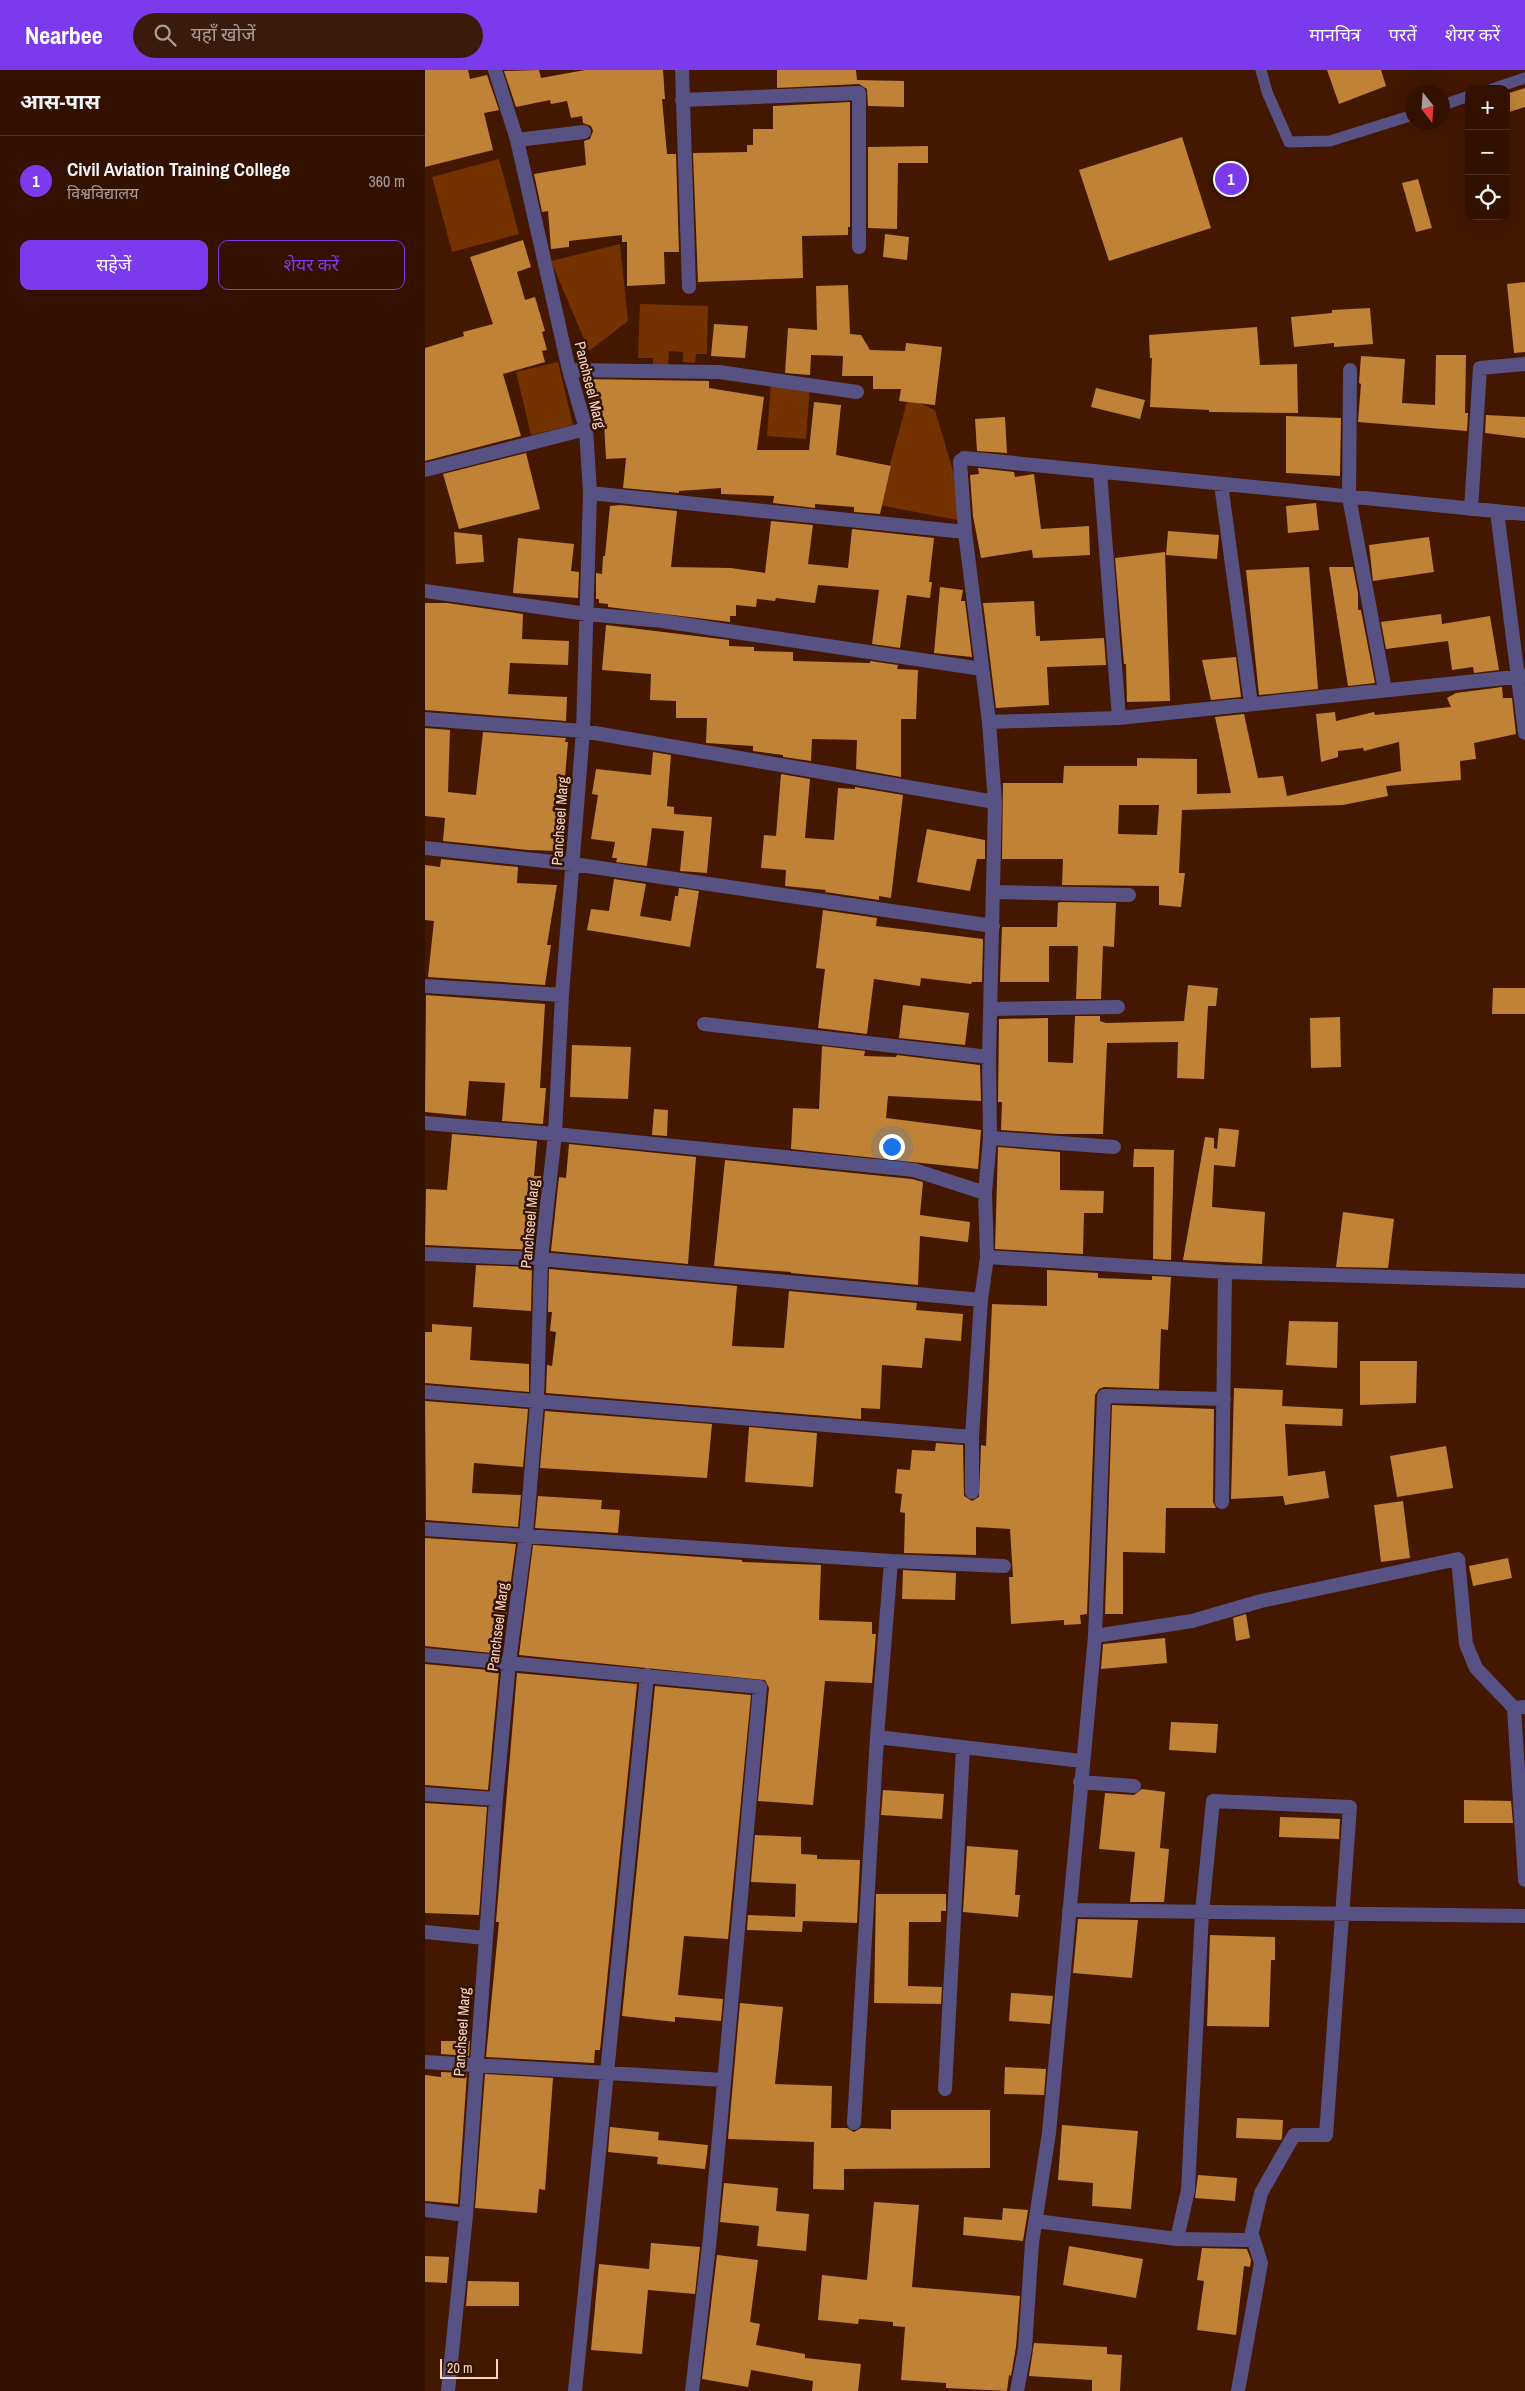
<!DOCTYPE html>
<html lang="hi">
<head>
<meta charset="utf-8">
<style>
  body { margin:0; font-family:"Archivo Narrow","Noto Sans Devanagari",sans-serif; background:#3a1a0a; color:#f1f3f6 }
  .controls { position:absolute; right:15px; top:15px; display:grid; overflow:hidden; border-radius:10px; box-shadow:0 5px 20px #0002 }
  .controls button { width:45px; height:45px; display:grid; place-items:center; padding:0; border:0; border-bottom:1px solid #4d3122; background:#321100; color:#f1f3f6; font:25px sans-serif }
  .compass { position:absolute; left:980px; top:15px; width:45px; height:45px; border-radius:50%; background:#321100; box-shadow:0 5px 20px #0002; rotate:163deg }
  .scale { position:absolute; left:15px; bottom:12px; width:58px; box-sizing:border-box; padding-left:5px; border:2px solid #fad5c3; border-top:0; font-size:14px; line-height:18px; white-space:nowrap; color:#fad5c3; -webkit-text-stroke:4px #321302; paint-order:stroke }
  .you { position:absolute; left:466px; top:1076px; width:18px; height:18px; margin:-12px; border:4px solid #fff; border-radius:50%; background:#1a73e8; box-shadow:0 0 0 8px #1a73e833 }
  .badge { display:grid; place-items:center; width:32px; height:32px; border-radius:50%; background:#7c3aed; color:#fff; font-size:16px; font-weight:700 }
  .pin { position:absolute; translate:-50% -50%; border:2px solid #fff; box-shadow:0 1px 5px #0006 }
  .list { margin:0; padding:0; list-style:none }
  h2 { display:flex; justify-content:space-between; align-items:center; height:65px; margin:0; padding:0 20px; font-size:21px }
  h2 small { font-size:16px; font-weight:400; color:#a89d99 }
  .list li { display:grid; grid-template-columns:32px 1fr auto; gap:15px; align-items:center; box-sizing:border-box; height:90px; padding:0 20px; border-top:1px solid #4d3122 }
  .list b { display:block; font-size:19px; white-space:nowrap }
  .list p { margin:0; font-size:16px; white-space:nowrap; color:#a89d99 }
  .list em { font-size:16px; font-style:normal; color:#a89d99 }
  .actions { display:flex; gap:10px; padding:15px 20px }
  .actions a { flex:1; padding:11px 0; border:1px solid #7c3aed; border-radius:10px; text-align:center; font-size:18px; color:#7c3aed }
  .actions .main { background:#7c3aed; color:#fff }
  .icon { flex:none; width:28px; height:28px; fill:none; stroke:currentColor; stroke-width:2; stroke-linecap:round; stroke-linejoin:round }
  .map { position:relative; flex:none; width:1100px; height:2321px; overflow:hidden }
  header { display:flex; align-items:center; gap:30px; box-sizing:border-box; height:70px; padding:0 25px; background:#7c3aed; color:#fff }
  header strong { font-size:24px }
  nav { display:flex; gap:28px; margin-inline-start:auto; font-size:18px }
  .search { width:350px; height:45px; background:#3a1a0a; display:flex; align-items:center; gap:12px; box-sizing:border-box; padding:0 18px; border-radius:28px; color:#a89d99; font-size:19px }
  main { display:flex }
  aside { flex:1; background:#321100 }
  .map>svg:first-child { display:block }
  .green { fill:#743201 }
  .building { fill:#bf8236; fill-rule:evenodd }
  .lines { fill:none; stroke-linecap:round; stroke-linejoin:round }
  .service { stroke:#585284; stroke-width:11 }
  .minor { stroke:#585284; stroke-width:14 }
  .labels { text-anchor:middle; stroke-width:5; stroke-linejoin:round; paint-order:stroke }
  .street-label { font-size:15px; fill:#fad5c3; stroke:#321302 }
</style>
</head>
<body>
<header>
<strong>Nearbee</strong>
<div class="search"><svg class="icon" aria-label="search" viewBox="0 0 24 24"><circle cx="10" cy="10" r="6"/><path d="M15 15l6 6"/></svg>यहाँ खोजें</div>
<nav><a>मानचित्र</a><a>परतें</a><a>शेयर करें</a></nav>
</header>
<main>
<aside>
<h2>आस-पास<small></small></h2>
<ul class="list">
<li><span class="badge">1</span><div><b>Civil Aviation Training College</b><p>विश्वविद्यालय</p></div><em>360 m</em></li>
</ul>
<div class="actions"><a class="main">सहेजें</a><a>शेयर करें</a></div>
</aside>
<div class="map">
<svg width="1100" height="2321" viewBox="0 0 1100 2321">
  <rect width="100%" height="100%" fill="#431700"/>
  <path class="green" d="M74,89L94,164L27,182L7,107Z
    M195,174L203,251L164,281L126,191Z
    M215,234L283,236L282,284H271L270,293L258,292V282L244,281L243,296L228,295V288H213Z
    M133,292L148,355L106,365L91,302Z
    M346,312L385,315L381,369L342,366Z
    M483,328L510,340L543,452L454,435Z"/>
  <path class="building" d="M0,0H43L45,9L62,5L74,40L59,43L68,80L0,97Z
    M114,0L116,8L160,0H238L240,29H237L242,84H251L254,182H239L240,214L202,216V172H197V165L144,171V177L126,179L123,141L117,142L109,104L161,95L159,71L165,69L168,61L166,56L158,53L157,46L146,48L142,31L126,34L125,30L91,37L79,1Z
    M352,0H431L432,10L479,11V37L443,36L442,19L434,14L352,18Z
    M902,0H956L961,16L914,34Z
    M1100,18V37L1081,43V24Z
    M425,32V157H423V165L377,166L378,208L273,212L268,83L322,82V75H328V59H348V36Z
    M757,67L786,158L684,191L654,100Z
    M503,76V93H473L472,159L443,158V77Z
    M993,109L1007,158L991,162L977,113Z
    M460,164L484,167L482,190L458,187Z
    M98,170L106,197L92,202L100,230L110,227L120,261L117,262L122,280L117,281L120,292L78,304L96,366L0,391V278L39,266L38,262L68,254L45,187Z
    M1100,212V282L1089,283L1082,214Z
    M423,215L425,264L436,265L445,280L480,281L481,273L517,277L510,335L474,331L476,319H448V306H417L418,286L386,285L385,305L360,303L363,258L392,260L391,216Z
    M945,238L948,274L909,277V273L869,277L866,247L907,243V240Z
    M289,254L323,256L320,288L286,286Z
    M832,257L835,295L872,294L873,343L784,342V340L725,337L727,288H725L724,265Z
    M1011,285H1041L1040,343H1043L1042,361L933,352L936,314L934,313L936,286L980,289L977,333L1010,335Z
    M158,309L284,311V318L339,327L332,380H384L389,332L416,335L411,385L466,396L455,444L429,442V437L390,434V438L348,433L349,426L296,424V418L254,421V423L198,418L201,388L181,389L179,354H169L165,326H161Z
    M671,318L720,330L715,349L666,337Z
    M1061,345L1100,347V368L1060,363Z
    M861,346L916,348L915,406L861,403Z
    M580,347L582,383L552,381L550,349Z
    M101,383L115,439L34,459L18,404Z
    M553,398L589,402L590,407L609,404L616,459L664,456L665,485L608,488L607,480L556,488L548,446L545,405L554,404Z
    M891,433L894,460L863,463L861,436Z
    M195,435L252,441L246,497L306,498L340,503L346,451L388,455L383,494L423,498L427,459L509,468L504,512H507L505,528L482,525L475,578L447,574L454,520L393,515L390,533L351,528L350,531L332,529L331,537L311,535V546H305V552L183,537V534L174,533V529H171V503L177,504L178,486H180L185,436Z
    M743,461L794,465L792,489L741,485Z
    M29,462L57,465L59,492L31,494Z
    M1004,467L1009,502L948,511L944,475Z
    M93,468L149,474L146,501L154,502L153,528L88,523Z
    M740,482L745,631L702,632L701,594H699L690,488Z
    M884,497L893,619L834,625L821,500Z
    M904,497H928L933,523V540H936L950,613L923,616Z
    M515,517L538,520L536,531H540L547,587L509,583Z
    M609,531L611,566H615V571L679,568L681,595L622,597L624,635L571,638L558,533Z
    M0,533H22L98,544L97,569L144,571L143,595L85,593L83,624L142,627L141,651L0,640Z
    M1016,544L1017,554L1065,546L1074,600L1049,603L1048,597L1027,600L1023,571L961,579L956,552Z
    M181,555L304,570V576L329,577V581L368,582V591L445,593V591L473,595L472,599L493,600L491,649H476V707L431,699L432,670L387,669L386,691L358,687V685L328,681V676L281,673L282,648H251V631L225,630L226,604L177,600Z
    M811,587L816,627L786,630L777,590Z
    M1077,617L1078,628H1087L1091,664L1049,673L1051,689L1035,691L1036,710L961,716L963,726L918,735L757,740L754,803H760L756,837L734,835V816L637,815L638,789H577L578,713H638L639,696H712V688L772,689V724L806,723L790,647L819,644L833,708L858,706L862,726L976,701L974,672L939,681L938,678L913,681V687L896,692L891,644L910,642L911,651L949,642L950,645L1026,637L1022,628L1031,623ZM694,735H734L732,765L693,764Z
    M0,658L25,660L23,722L51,725L58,662L141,668L140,672H143L140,707L136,706L134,725V781L103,780L18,771L20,748L0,746Z
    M228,682L246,685L242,736L249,737V744L287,747L282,803L255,801L259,761L227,758L222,796L191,792L192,788H187L190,772L166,769L173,725L167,724L171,699L226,705Z
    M356,704L385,709L380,768L409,770L413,718L430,719V717L478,725L466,828L454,826V830L400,822L401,820L360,816L361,800L336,798L339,765L351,766Z
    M502,759L560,770V789H552L545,821L492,812Z
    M16,789L93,797L92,813L132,815L122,875H126L120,915L3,907L9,851L0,850V795L15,797Z
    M189,809L221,814L215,846L246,851L250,826H253L254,818L274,821L265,877L162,860L166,839L184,841Z
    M635,832L691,833L689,877L678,876L676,929H651L653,876H624V912H575L577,857H632L633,833Z
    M398,840L452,848L451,856L558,869L557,912H547L546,914L496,908L495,916L449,909L442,964L393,958L400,899L391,898Z
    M763,915L793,918L791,936H783L779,1009L752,1008L753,972L682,973L678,1064H634L576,1060L577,1032H573L574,949L623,948V992L648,993L650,946H675V951L681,953L759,951Z
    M1068,918H1100V944H1067Z
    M1,925L120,934L115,1018H121L118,1054L77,1051L80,1013L44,1011L41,1046L0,1042Z
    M478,935L544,943L540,975L474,968Z
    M915,947L916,997L886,998L885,948Z
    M147,975L206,977L203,1029L145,1027Z
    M397,976L440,981L439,986L471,987L472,985L555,995L556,1031L463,1026L461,1048L556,1060L553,1099L366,1079L368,1038L394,1039Z
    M229,1039L243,1040L242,1066L227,1065Z
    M794,1058L814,1060L810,1097L789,1095L787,1137L840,1142L837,1194L758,1190L780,1067L789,1068V1078L792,1079Z
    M27,1064L112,1071L109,1106H116L108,1180L0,1175L1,1119L22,1120Z
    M144,1074L271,1087L263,1194L126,1181L134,1107L141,1108Z
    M573,1077L635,1082V1120L679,1121L678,1143H659L658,1184L570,1179Z
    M709,1079L749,1080L746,1190L728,1189L729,1097H708Z
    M300,1090L487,1109L498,1112L495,1145L545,1152L543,1172L495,1166L493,1215L366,1203V1202L289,1196Z
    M918,1142L969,1149L963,1198L911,1197Z
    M51,1195L107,1197L106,1241L48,1237Z
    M124,1199L312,1216L307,1276L359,1278L364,1221L492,1233L491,1240L538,1244L536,1271L500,1268L497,1298L457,1295L455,1339L436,1338V1349L121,1323L122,1295L127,1296L131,1262L125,1261L127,1242H123Z
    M622,1200L673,1203V1208L727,1210V1206L746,1207L743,1260L736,1259L734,1319L679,1317L674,1319L670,1325L662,1544L655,1545L656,1554L639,1555V1550L586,1554L584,1507H588L585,1459L551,1457V1485L479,1483L480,1443L475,1442L477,1424L470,1423L472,1399L485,1400L487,1380L510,1381L511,1373L538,1375L539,1426L547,1431L554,1427L556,1375L561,1376L567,1234L622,1236Z
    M864,1251L913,1252L912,1298L861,1295Z
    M7,1254L47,1257L45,1290L104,1294V1322L0,1313V1262H7Z
    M935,1291H992L991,1333L935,1335Z
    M809,1318L858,1320L857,1336L918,1339L917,1356L860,1354L863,1406L900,1401L904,1428L860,1435L858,1426L806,1429Z
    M0,1331L103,1339L98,1397L49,1393L47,1423L96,1425L93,1457L1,1450Z
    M687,1335L789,1339L788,1432L791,1438H741L740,1483L698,1482V1544H680Z
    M120,1341L287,1354L282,1408L115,1398Z
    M324,1357L392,1363L388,1417L320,1412Z
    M1021,1376L1028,1418L972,1427L965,1386Z
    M113,1426L177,1430L176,1439L195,1440L193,1463L110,1458Z
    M978,1431L985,1488L956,1492L949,1435Z
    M0,1468L91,1474L76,1584L0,1576Z
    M108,1475L317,1490V1492L396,1495L394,1550L447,1552V1564H451L447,1613L400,1611L388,1735L333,1731L344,1618L340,1610L94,1585Z
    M1083,1488L1087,1508L1048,1516L1044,1496Z
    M478,1500L531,1503L530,1530L477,1529Z
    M821,1544L825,1568L811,1571L808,1548Z
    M740,1568L742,1593L676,1599L678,1574Z
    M0,1594L74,1601L63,1720L0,1715Z
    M92,1603L212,1614L175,1980H170L169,1993L61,1987L74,1852H71Z
    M230,1616L326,1625L303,1869L259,1866L253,1925L298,1929L296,1951L250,1947V1952L197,1946Z
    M746,1652L793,1654L791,1683L744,1680Z
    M717,1719L740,1722L735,1778L744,1779L739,1832H705L710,1782L674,1779L680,1723L709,1725Z
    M458,1720L519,1724L517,1749L456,1745Z
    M1039,1730L1086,1731L1088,1753H1039Z
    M0,1733L62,1737L54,1845L0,1843Z
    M855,1747L915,1749L914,1769L854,1767Z
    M330,1765L376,1767V1784L392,1785V1789L435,1790L432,1853L378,1851L377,1862L322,1860L323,1845L370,1847L371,1814L326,1812Z
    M542,1776L593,1780L590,1825H595L593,1847L538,1842Z
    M451,1824H521V1841H516V1852H484L483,1916L517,1917L516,1934L449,1933Z
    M653,1849L713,1850L707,1908L648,1903Z
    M785,1865L850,1867V1890H846L844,1957L782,1956Z
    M586,1923L628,1926L625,1954L584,1951Z
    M315,1933L358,1937L350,2014L407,2016L406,2058H422L429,2062L436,2058L466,2059V2040H565V2098L419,2099V2120L388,2119L389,2072L303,2069Z
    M16,1971H45L44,1986L16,1984Z
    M580,1997L621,1999L619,2025L579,2024Z
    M16,2002L42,2003L33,2134L0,2131V2005L16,2007Z
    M60,2004L128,2008L120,2120L114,2119L112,2143L50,2138Z
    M812,2048L858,2050L857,2068L856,2070L811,2068Z
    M637,2055L713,2061L706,2139L667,2136L668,2113L633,2110Z
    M185,2057L234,2062L233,2070L283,2075L280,2099L232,2094L233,2087L183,2082Z
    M773,2105L812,2108L810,2131L770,2128Z
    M299,2113L353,2118L351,2141L384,2144L381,2181L332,2176L334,2156L295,2152Z
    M449,2132L494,2135L487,2217L595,2226L591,2277L586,2306L584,2305L582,2321L521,2318V2313L476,2310L480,2257L468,2256V2252L434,2249L433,2254L393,2250L397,2205L442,2210Z
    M578,2138L603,2140L598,2171L538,2165L539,2147L577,2150Z
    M226,2173L275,2177L270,2224L223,2220L217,2284L166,2280L174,2194L224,2199Z
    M644,2176L718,2189L711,2228L638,2215Z
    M777,2178L822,2179L826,2190L825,2197L819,2196L811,2265L772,2260L779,2211L772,2210Z
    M292,2185L333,2190L325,2252L335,2254L331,2275L380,2284V2288L436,2294L433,2321H387L388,2311L326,2300L323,2317L277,2309Z
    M0,2186L24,2187L22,2213L0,2212Z
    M43,2211L94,2212V2236H41Z
    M609,2273L682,2277V2284L697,2285L695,2321H667V2310L604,2306Z"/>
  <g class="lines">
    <path class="service" d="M836,0L842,22L864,72L905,71L988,45
      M1067,19L1100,8
      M1018,35L1044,26"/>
    <path class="minor" d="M257,0L264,217
      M257,30L434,23V177
      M92,70L159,62
      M144,300L294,302L432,322
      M925,300L924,427L960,620
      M0,400L161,359
      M675,402L694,648
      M796,414L826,634
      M1046,439L1055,298L1100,294
      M1072,441L1100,663
      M540,462L535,391L539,388L1100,444
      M0,521L162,544L237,551L557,599
      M0,649L158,661L570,732
      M564,652L694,648L1100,606
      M0,778L148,794L568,856
      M568,822L704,825
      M0,916L137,925
      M566,939L693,937
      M279,954L564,987
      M0,1053L130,1064L489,1100L560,1123
      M565,1068L689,1077
      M0,1184L116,1189L556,1230
      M562,1187L800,1202L1100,1211
      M0,1322L547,1367L556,1230L562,1187L560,1123L565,1068L564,987L570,732L564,652L540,462L165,423
      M547,1422V1367
      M797,1432L800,1202
      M0,1459L466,1491L579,1496
      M466,1491L452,1667L657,1691
      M670,1566L767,1551L836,1531L1033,1489L1041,1574L1051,1598L1089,1638
      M0,1585L335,1617L285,2167L267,2321
      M1100,1637L1089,1638L1100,1810
      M655,1712L709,1716
      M0,1724L71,1729
      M644,1840L1100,1846
      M0,1862L60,1868
      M0,1992L299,2010
      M520,2019L538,1677
      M429,2053L452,1667
      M0,2140L41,2145
      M611,2151L752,2169L825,2170L836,2123L869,2065H901L925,1737L788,1731L777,1842L763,2120L752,2169
      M23,2321L41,2145L71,1729L84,1592L101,1465L112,1333L116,1189L130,1064L137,925L158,661L165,423L161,359L144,300L92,70L70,0
      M150,2321L222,1605
      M592,2321L600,2278L607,2173L624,2063L670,1566L679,1326L799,1329
      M813,2321L836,2193L827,2165"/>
  </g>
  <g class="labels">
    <g class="street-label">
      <text transform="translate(165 315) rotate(76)" y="5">Panchseel Marg</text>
      <text transform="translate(135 751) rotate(-86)" y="5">Panchseel Marg</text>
      <text transform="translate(105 1154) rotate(-85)" y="5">Panchseel Marg</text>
      <text transform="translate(73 1557) rotate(-83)" y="5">Panchseel Marg</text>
      <text transform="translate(37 1962) rotate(-86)" y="5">Panchseel Marg</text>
    </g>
  </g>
</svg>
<div class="controls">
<button>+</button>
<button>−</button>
<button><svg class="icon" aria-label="locate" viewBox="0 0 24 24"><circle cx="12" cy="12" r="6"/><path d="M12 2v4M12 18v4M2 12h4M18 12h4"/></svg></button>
</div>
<svg class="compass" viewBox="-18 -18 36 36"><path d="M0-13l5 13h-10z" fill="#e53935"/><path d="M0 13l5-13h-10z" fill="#a89d99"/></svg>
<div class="scale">20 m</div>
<div class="you"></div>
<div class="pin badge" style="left:806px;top:109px">1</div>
</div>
</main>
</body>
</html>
